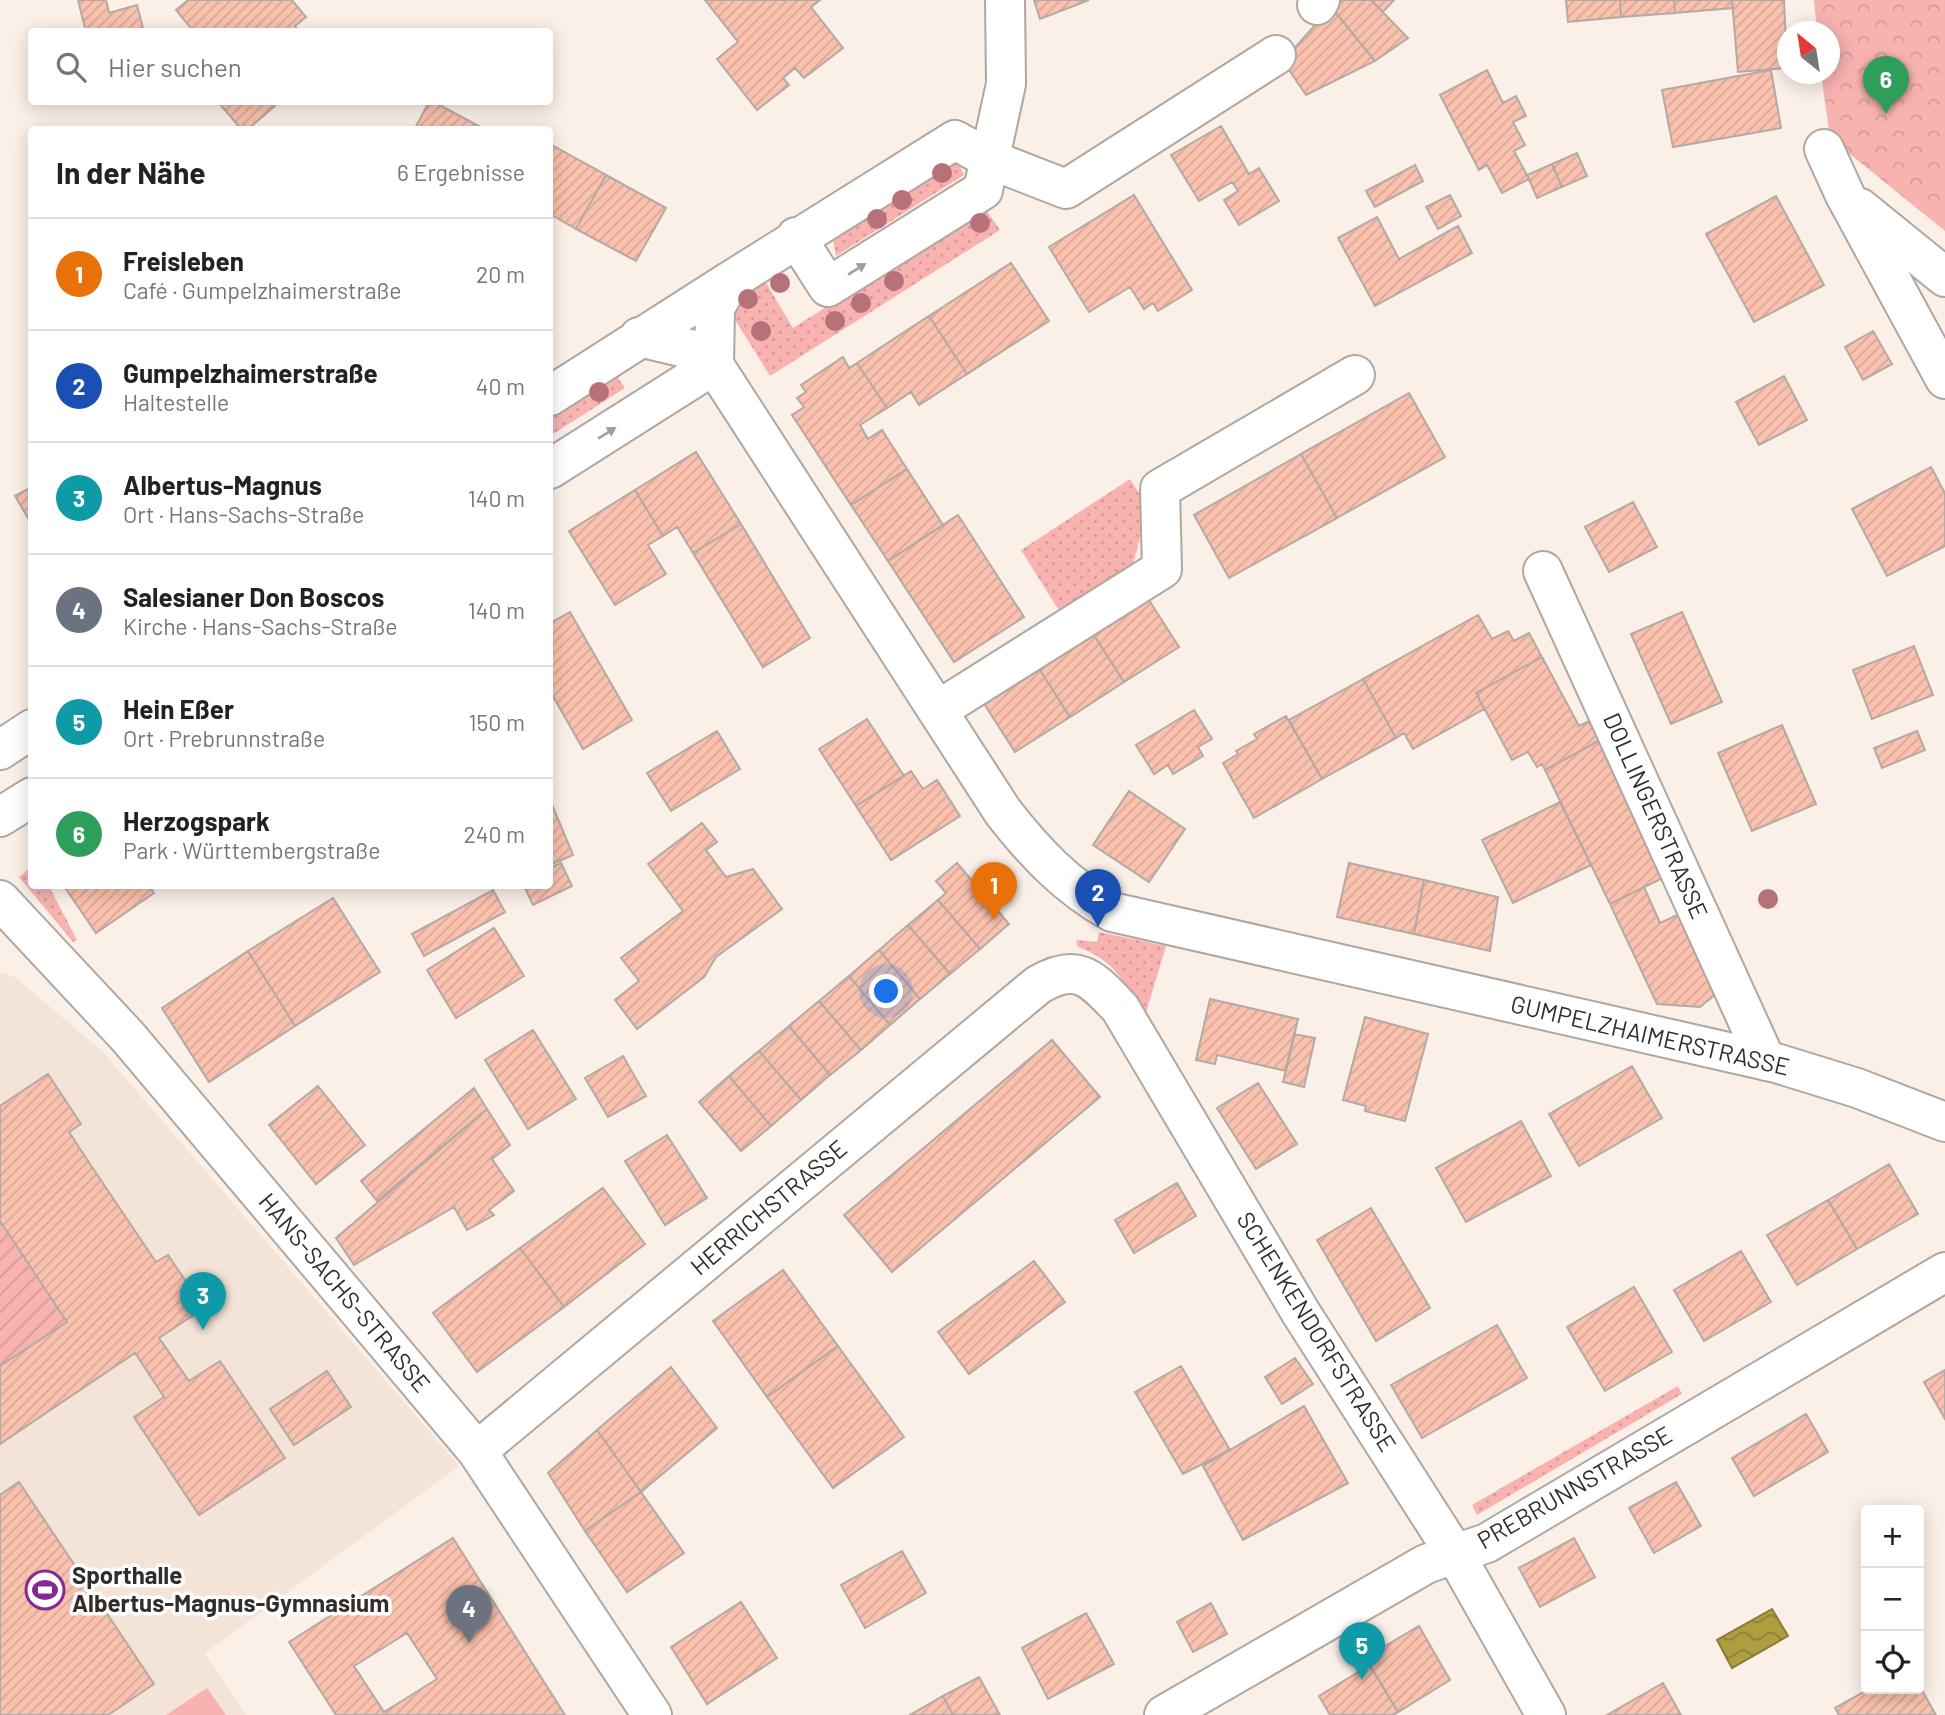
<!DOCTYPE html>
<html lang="de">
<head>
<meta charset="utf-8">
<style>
  body { margin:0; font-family:Barlow,sans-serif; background:#f2f2f2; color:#222 }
  .controls { position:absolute; right:21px; bottom:21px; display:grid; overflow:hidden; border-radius:7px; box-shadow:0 4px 18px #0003 }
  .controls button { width:63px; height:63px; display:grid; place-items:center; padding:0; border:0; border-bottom:2px solid #e0e0e0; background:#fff; color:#222; font:35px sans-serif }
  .compass { position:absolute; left:1777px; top:21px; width:63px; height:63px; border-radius:50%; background:#fff; box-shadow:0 4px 18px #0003; rotate:330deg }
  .you { position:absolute; left:887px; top:992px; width:24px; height:24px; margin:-18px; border:5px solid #fff; border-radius:50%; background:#1a73e8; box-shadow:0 0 0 10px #1a73e833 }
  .badge { display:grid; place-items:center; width:46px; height:46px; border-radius:50%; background:#db2777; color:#fff; font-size:23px; font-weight:700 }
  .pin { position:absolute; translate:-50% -58px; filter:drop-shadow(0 2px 4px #0008) }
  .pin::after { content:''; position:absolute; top:37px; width:24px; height:21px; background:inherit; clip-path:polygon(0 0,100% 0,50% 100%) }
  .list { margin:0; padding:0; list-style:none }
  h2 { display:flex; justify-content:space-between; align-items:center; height:91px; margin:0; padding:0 28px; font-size:30px }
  h2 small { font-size:23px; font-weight:400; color:#767676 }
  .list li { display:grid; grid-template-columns:46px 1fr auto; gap:21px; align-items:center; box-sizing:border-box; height:112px; padding:0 28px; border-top:2px solid #e0e0e0 }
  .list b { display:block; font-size:26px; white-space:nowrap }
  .list p { margin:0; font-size:23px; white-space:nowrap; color:#767676 }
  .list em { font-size:23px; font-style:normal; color:#767676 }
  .icon { flex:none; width:38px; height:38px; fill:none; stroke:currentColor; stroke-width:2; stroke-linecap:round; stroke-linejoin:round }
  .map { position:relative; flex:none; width:1945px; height:1715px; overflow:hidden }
  .search { position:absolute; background:#fff; box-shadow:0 4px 18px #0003; left:28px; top:28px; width:525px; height:77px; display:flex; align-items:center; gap:18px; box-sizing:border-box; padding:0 24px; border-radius:7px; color:#767676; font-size:26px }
  .panel { position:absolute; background:#fff; box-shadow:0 4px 18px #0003; left:28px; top:126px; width:525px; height:763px; border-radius:7px }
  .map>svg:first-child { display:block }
  .built { fill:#f4e4d7 }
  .grass { fill:url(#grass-dots) }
  .park { fill:url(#park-crowns) }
  .garden { fill:url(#garden-furrows) }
  .pitch { fill:#f8b3b1 }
  .water { fill:url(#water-waves); stroke:#887c39; stroke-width:2 }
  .building { fill:url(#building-hatch); stroke:#b5a9a5; stroke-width:2; fill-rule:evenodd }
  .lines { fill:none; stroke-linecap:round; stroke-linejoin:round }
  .minor-casing { stroke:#b0a7a0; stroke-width:42 }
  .minor { stroke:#fff; stroke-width:38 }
  .tree { fill:#b77279 }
  .oneway { fill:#a2a09f }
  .labels { text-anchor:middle; stroke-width:7; stroke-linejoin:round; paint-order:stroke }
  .street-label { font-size:24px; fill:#312d2a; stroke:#fff }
  .poi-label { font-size:24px; font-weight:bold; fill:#312d2a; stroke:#fff; text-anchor:start }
</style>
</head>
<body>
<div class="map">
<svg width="1945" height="1715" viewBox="0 0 1945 1715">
  <defs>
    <pattern id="grass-dots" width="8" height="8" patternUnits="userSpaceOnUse" patternTransform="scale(1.75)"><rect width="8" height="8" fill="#f8b3b1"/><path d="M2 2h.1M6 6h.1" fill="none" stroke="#d59a98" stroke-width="1.8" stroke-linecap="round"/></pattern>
    <pattern id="park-crowns" width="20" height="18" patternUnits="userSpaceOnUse" patternTransform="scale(1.75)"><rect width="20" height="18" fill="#f8b3b1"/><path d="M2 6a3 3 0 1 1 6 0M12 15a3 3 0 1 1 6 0" fill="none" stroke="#d59a98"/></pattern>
    <pattern id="garden-furrows" width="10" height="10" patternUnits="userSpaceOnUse" patternTransform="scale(1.75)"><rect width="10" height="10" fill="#f8b3b1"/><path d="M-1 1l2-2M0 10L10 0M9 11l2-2" fill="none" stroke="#d59a98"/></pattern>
    <pattern id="water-waves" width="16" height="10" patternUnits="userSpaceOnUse" patternTransform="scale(1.75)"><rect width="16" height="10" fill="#ae9e3f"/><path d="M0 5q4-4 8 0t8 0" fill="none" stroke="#8e8135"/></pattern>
    <pattern id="building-hatch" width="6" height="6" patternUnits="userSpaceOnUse" patternTransform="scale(1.75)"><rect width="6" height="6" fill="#fac2ae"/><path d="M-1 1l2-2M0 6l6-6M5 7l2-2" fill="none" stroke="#d7a796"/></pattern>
  </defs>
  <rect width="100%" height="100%" fill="#faf0e8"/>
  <path class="built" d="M0,973L15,977L104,1053L459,1466L205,1653L246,1715H0Z"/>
  <path class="grass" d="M955,155L964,175L836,256L832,235Z
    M984,207L1000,230L770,376L727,307L762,276L793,328Z
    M615,374L625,388L550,436V416Z
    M1130,479L1148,507L1131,572L1063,617L1021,550Z
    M31,867L32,886H49L77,940L73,942L19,877Z
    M1099,932L1166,946L1144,1019C1126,985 1117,961 1078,947L1076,940L1097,942Z
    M1678,1386L1682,1394L1477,1515L1472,1505Z"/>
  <path class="park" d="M1814,0H1945V231L1840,146L1829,130L1821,74H1829V32L1817,31Z"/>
  <path class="garden" d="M0,1221L67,1322L0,1366Z"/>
  <path class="pitch" d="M207,1688L226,1715H166Z"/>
  <path class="water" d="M1772,1609L1788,1636L1732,1668L1717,1640Z"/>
  <path class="building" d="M78,0H106L109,13L137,5L144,32H86Z
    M188,0H292L306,17L295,26L299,32H194L176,10Z
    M705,0H820L811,7L843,48L804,78L795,68L783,78L789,85L757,110L717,59L738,42Z
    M1034,0H1089L1040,19Z
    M1337,0H1371L1408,38L1375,61L1331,7Z
    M1371,0H1394L1383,12Z
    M1566,0H1620L1621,17L1568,22Z
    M1620,0H1674L1675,13L1621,17Z
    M1674,0H1732L1733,8L1675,13Z
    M1732,0H1784L1787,68L1738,72Z
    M1331,7L1375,61L1306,95L1283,61Z
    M1487,70L1503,103L1516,96L1526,116L1513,122L1525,145L1514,151L1529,179L1502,193L1487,165L1479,170L1440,95Z
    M1771,70L1781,128L1673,147L1662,90Z
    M218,102H271L275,106L247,130H242Z
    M429,102H434L486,130H414Z
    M1221,126L1249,174L1259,168L1279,201L1239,225L1224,200L1238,191L1232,182L1199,201L1171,155Z
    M550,144L606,175L576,229L550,214Z
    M1577,153L1587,176L1562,187L1552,164Z
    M1552,164L1562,187L1537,198L1527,175Z
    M1415,165L1423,181L1375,207L1366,191Z
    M606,175L666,208L636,261L576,229Z
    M1134,195L1192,290L1158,311L1153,303L1144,309L1130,287L1089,312L1049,247Z
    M1450,195L1461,216L1438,229L1426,207Z
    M1776,196L1824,285L1754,322L1706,234Z
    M1377,217L1399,259L1458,226L1472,253L1375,306L1338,238Z
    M1011,263L1049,321L967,374L929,316Z
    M929,316L967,374L919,405L911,392L887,408L857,363Z
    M1873,331L1892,364L1863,380L1845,347Z
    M843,357L849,368L857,363L887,408L860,425L868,439L882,430L907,469L851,505L792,415L804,407L797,398L806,392L801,385Z
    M1784,376L1807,420L1759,445L1736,402Z
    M1409,393L1445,457L1337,518L1301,454Z
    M696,452L741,524L693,553L677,527L663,536L635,490Z
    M1301,454L1337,518L1229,578L1194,515Z
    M1931,467L1945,493V546L1887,576L1852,509Z
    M907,469L943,525L888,561L851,505Z
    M32,487V525L15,496Z
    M635,490L663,536L648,545L666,574L615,605L569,531Z
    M1633,502L1657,547L1609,572L1585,527Z
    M958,515L1024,617L954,662L888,561Z
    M741,524L810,638L763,667L693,553Z
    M1147,597L1179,647L1124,682L1092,632Z
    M570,612L632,720L583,749L550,691V623Z
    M1682,612L1722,702L1671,724L1631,634Z
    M1478,615L1492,639L1508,631L1514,641L1529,633L1542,657L1476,693L1484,709L1413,749L1404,733L1396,738L1363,679Z
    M1092,632L1124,682L1070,717L1038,667Z
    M1914,646L1933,695L1872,719L1853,670Z
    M1542,657L1579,726L1589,721L1597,736L1604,738L1545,770L1542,764L1537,767L1528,752L1512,760L1476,693Z
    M1038,667L1070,717L1015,752L983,702Z
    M1363,679L1396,738L1322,779L1289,720Z
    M1194,710L1212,739L1198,747L1203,756L1173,774L1168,765L1154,774L1136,745Z
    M1286,716L1322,779L1254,818L1223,763L1238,754L1236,751L1257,739L1254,734Z
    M867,719L904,776L856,806L819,749Z
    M1782,725L1816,804L1752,831L1718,753Z
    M717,731L740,769L671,811L647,773Z
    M1917,731L1925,750L1882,768L1874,748Z
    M1604,738L1673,873L1610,904L1545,770Z
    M911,771L923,789L937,780L960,816L891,860L856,806Z
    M1129,791L1185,829L1149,882L1093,845Z
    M550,800L573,855L550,865Z
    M1560,802L1591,865L1513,903L1482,840Z
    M702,823L717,842L706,850L726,877L753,869L782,909L716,957L704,977L637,1029L615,1000L639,981L621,958L683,911L648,864Z
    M561,863L572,886L533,905L524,886H550V868Z
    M957,863L1009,924L980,949L938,900L946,893L936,881Z
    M1349,863L1424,880L1414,934L1337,917Z
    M1424,880L1498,897L1490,951L1414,934Z
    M64,886H149L154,893L96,933Z
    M1644,887L1660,923L1686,911L1722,989L1700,1007L1657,1004L1610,904Z
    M493,890L505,912L424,956L412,934Z
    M333,898L380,972L295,1026L248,951Z
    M938,900L980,949L950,974L908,925Z
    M908,925L950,974L920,999L879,950Z
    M494,928L524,976L456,1018L427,970Z
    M879,950L920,999L890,1025L849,976Z
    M248,951L295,1026L209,1082L162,1008Z
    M849,976L890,1025L861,1050L819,1001Z
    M1210,999L1298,1019L1286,1071L1217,1055L1215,1064L1196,1060Z
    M819,1001L861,1050L830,1075L789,1026Z
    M1365,1017L1428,1034L1405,1121L1365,1111L1366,1106L1343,1100Z
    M789,1026L830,1075L801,1100L759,1051Z
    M533,1030L576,1099L528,1129L485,1060Z
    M1294,1034L1315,1038L1304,1087L1283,1082Z
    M1052,1040L1100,1097L892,1272L844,1215Z
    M759,1051L801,1100L771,1126L729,1076Z
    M623,1056L646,1096L608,1117L585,1078Z
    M1632,1066L1662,1118L1579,1166L1549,1114Z
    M48,1074L81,1124L69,1132L92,1167L156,1262L168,1255L204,1308L159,1338L189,1381L220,1361L285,1458L199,1515L134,1417L164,1397L135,1353L0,1444V1366L67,1322L0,1221V1106Z
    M729,1076L771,1126L741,1151L699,1102Z
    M1258,1083L1297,1144L1256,1169L1217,1108Z
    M318,1086L365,1145L316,1184L269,1125Z
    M474,1088L487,1109L377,1201L361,1181Z
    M487,1109L510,1145L492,1159L514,1191L489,1210L494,1215L467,1230L454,1207L354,1265L336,1238Z
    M1521,1121L1551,1176L1466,1222L1436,1168Z
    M667,1135L707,1198L665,1225L625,1161Z
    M1889,1164L1918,1214L1857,1249L1828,1200Z
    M1177,1183L1196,1216L1134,1253L1115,1220Z
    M603,1188L645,1244L564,1307L520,1248Z
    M1828,1200L1857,1249L1797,1285L1767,1235Z
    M1371,1208L1430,1308L1376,1341L1317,1240Z
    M520,1248L564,1307L477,1372L433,1313Z
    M1741,1251L1771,1302L1704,1341L1674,1290Z
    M1034,1261L1065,1302L969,1374L938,1332Z
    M783,1270L838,1346L767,1397L713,1321Z
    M1634,1287L1672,1352L1605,1391L1567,1327Z
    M1497,1325L1527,1378L1422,1438L1391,1385Z
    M838,1346L904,1437L833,1488L767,1397Z
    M1295,1358L1313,1384L1282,1404L1265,1377Z
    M1181,1366L1230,1450L1183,1474L1135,1392Z
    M671,1367L717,1428L641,1492L597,1430Z
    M1945,1370V1419L1924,1382Z
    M327,1371L351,1407L294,1445L270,1409Z
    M1304,1406L1348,1483L1243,1540L1203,1466Z
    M1806,1414L1828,1452L1754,1496L1732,1458Z
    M597,1430L641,1492L585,1531L548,1473Z
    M19,1482L154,1684L108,1715H0V1495Z
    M1676,1482L1701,1526L1654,1553L1629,1508Z
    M641,1492L684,1553L627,1592L585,1531Z
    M453,1538L565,1715H336L289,1642ZM407,1633L437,1679L384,1712L354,1666Z
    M1574,1538L1595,1577L1540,1607L1519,1568Z
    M902,1551L926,1593L865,1628L841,1585Z
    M741,1602L777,1658L707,1704L671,1647Z
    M1211,1603L1227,1634L1193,1652L1177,1622Z
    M1086,1613L1114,1664L1048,1699L1022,1648Z
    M1419,1626L1450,1680L1398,1712L1365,1658Z
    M1370,1665L1398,1712L1393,1715H1330L1319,1696Z
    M979,1677L1000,1715H953L943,1696Z
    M1663,1683L1681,1715H1607Z
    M1919,1685L1936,1715H1839L1835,1708L1869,1689H1919Z
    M943,1696L953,1715H910Z"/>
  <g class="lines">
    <defs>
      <path id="minor" d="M1317,5L1320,0
        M1824,149L1845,195L1945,379
        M1860,208L1945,277
        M796,237L828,287L983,190L1006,84L1005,0
        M639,337L694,350L714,365L1003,812C1035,853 1066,886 1112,912L1776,1063L1857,1088L1945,1122
        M714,365L715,308L730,281L955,140L989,159L1066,189L1276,55
        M550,396L730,281
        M550,469L714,365
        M1543,571L1766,1061
        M938,710L1162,569L1160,489L1355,375
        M0,750L32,729
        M0,817L32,797
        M0,900L128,1037L477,1451L652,1715
        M477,1451L1038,985C1078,961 1092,979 1120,1008L1301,1313L1455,1554L1546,1715
        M1164,1715L1426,1564L1487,1543L1945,1272"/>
    </defs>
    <use href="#minor" class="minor-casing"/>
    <use href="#minor" class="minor"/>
  </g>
  <g class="tree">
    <circle cx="942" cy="173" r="10"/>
    <circle cx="902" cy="200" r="10"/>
    <circle cx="877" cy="219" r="10"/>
    <circle cx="980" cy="223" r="10"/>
    <circle cx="894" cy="281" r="10"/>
    <circle cx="780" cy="283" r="10"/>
    <circle cx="748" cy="299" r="10"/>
    <circle cx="861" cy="303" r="10"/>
    <circle cx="835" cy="321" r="10"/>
    <circle cx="761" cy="331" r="10"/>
    <circle cx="599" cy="392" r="10"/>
    <circle cx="1768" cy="899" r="10"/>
  </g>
  <defs><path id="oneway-solid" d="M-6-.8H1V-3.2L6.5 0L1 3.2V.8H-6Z" transform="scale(1.75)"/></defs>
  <g class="oneway">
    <use href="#oneway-solid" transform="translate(857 269) rotate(-32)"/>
    <use href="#oneway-solid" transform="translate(607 433) rotate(-32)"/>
  </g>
  <defs>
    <symbol id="stadium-ring" viewBox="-11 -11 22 22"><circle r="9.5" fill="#fff" stroke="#852995" stroke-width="1.5"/><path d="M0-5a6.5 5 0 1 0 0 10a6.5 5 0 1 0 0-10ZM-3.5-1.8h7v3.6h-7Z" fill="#852995"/></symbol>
  </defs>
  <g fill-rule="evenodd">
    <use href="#stadium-ring" x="23" y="1568" width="44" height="44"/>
  </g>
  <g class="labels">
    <g class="street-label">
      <text transform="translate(1655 816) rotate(66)" y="8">DOLLINGERSTRASSE</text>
      <text transform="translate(1650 1036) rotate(13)" y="8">GUMPELZHAIMERSTRASSE</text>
      <text transform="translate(769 1208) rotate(-40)" y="8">HERRICHSTRASSE</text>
      <text transform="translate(344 1293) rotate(50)" y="8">HANS-SACHS-STRASSE</text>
      <text transform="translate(1316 1332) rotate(58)" y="8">SCHENKENDORFSTRASSE</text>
      <text transform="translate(1575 1488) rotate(-30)" y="8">PREBRUNNSTRASSE</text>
    </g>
    <g class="poi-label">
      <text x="72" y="1584">Sporthalle<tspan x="72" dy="28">Albertus-Magnus-Gymnasium</tspan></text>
    </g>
  </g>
</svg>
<div class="controls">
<button>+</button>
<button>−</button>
<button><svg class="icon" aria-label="locate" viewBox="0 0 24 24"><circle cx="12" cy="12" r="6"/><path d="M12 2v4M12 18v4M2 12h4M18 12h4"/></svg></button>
</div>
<svg class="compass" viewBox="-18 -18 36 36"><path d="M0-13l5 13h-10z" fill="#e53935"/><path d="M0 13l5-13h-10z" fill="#767676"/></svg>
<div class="you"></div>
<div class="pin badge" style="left:994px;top:920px;background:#e8710a">1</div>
<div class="pin badge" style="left:1098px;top:927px;background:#1a4fb4">2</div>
<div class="pin badge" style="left:203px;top:1330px;background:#0f9aa8">3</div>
<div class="pin badge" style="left:469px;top:1643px;background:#6b7280">4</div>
<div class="pin badge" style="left:1362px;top:1680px;background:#0f9aa8">5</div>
<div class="pin badge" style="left:1886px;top:114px;background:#2e9e5b">6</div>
<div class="search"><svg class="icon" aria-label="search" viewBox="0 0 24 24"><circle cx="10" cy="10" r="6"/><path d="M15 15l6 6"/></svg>Hier suchen</div>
<section class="panel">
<h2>In der Nähe<small>6 Ergebnisse</small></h2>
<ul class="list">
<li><span class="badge" style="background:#e8710a">1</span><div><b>Freisleben</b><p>Café · Gumpelzhaimerstraße</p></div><em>20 m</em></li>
<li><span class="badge" style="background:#1a4fb4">2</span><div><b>Gumpelzhaimerstraße</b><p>Haltestelle</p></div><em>40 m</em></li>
<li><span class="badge" style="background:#0f9aa8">3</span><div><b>Albertus-Magnus</b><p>Ort · Hans-Sachs-Straße</p></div><em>140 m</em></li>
<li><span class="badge" style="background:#6b7280">4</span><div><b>Salesianer Don Boscos</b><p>Kirche · Hans-Sachs-Straße</p></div><em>140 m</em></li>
<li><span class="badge" style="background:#0f9aa8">5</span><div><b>Hein Eßer</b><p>Ort · Prebrunnstraße</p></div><em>150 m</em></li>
<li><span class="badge" style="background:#2e9e5b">6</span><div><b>Herzogspark</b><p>Park · Württembergstraße</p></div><em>240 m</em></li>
</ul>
</section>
</div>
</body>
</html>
